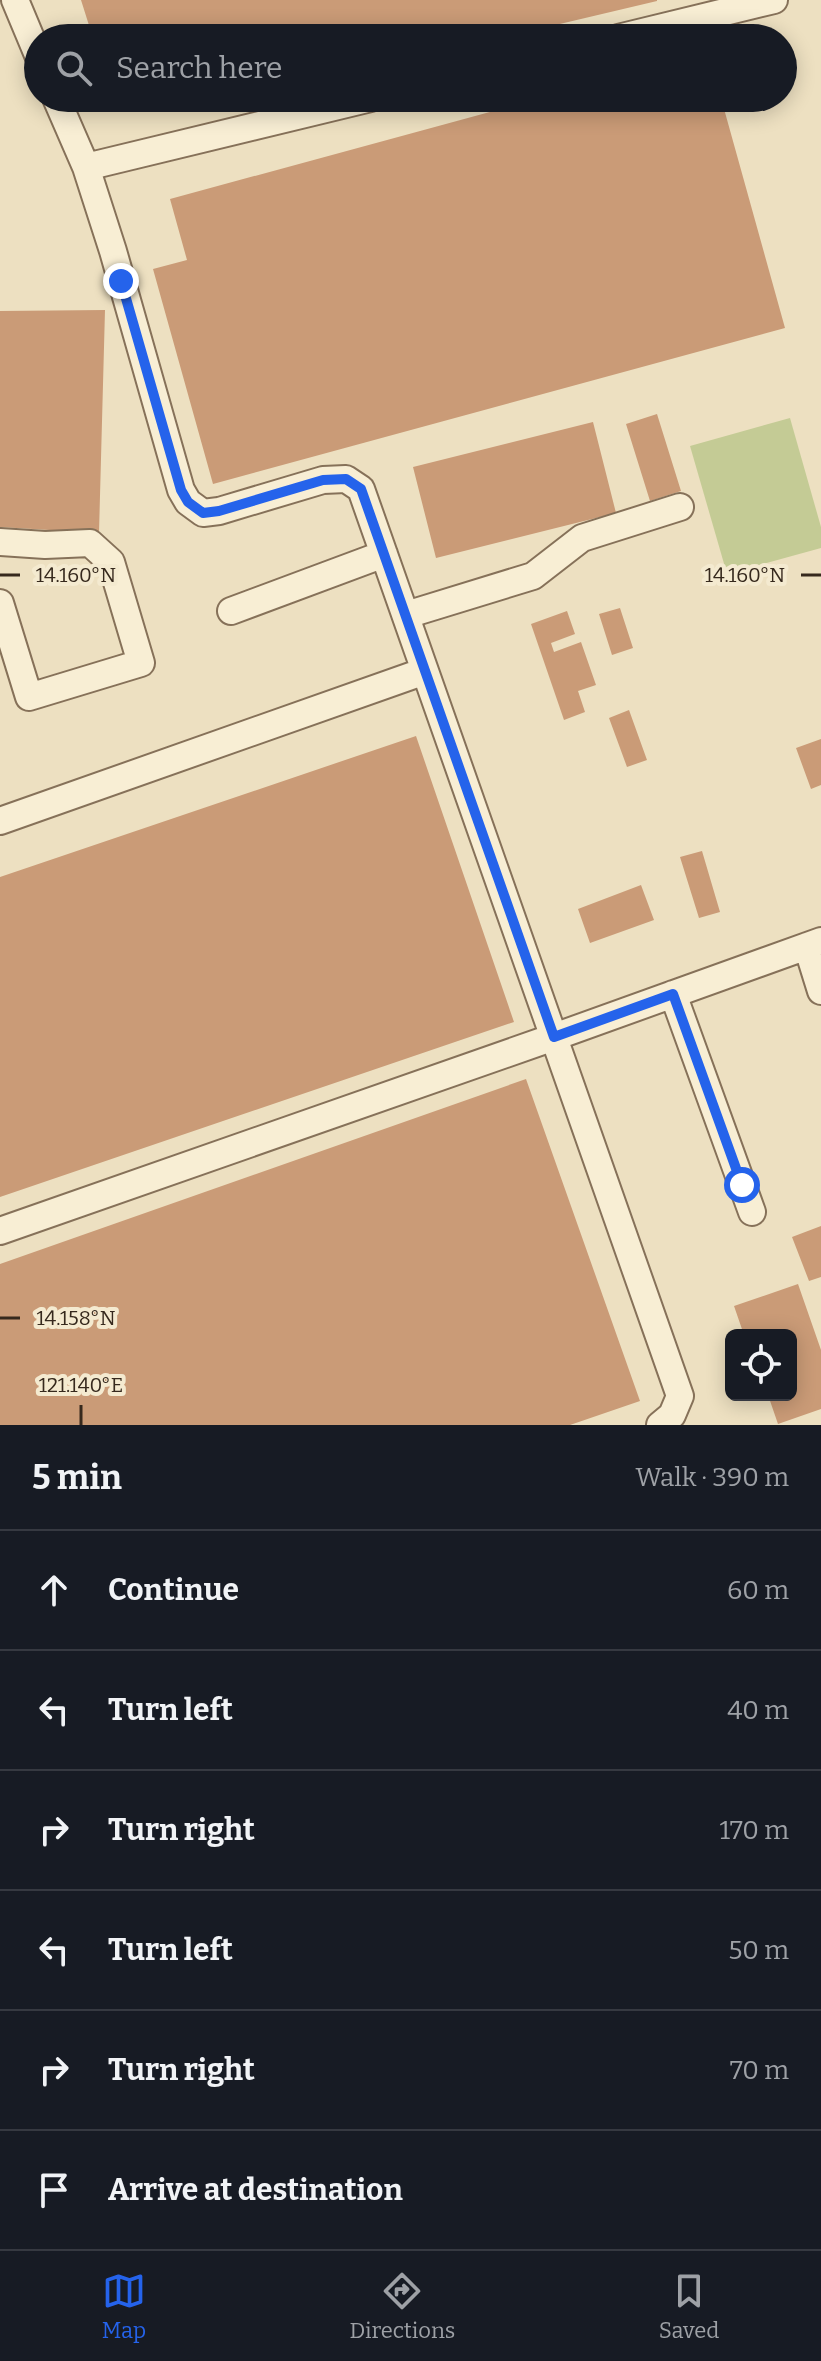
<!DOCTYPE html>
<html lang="en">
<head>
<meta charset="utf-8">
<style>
  body { margin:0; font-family:Bitter,serif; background:#20242c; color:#f1f3f6 }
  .controls { position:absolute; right:24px; bottom:24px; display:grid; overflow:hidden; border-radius:12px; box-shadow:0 4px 20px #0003 }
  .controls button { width:72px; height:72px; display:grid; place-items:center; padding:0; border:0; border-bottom:2px solid #363941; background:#171b24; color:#f1f3f6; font:40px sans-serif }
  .stop { position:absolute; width:24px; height:24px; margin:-18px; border:6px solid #2563eb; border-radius:50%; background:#fff }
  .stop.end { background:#2563eb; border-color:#fff; box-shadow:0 2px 8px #0008 }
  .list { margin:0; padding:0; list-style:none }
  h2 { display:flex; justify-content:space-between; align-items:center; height:104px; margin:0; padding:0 32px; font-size:34px }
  h2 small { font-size:26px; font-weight:400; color:#9ea1a6 }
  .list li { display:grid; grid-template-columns:52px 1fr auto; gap:24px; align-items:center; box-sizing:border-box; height:120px; padding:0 32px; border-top:2px solid #363941 }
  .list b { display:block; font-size:30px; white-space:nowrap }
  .list em { font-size:26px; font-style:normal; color:#9ea1a6 }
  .icon { flex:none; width:44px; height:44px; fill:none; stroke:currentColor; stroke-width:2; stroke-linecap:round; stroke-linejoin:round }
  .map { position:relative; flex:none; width:821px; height:1425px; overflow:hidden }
  .search { position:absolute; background:#171b24; box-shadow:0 4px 20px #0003; left:24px; right:24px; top:24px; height:88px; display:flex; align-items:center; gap:20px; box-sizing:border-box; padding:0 28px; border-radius:44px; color:#9ea1a6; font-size:30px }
  .sheet { height:824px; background:#171b24 }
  nav { display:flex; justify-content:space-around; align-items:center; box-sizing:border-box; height:112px; border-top:2px solid #363941; background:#171b24; font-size:22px; color:#9ea1a6 }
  nav a { display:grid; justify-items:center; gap:4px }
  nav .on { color:#2563eb }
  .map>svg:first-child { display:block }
  .green { fill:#c4cb95 }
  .building { fill:#ca9b77 }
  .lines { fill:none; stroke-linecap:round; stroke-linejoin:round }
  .minor-casing { stroke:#867159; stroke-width:30 }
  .minor { stroke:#f8eed4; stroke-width:26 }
  .route { stroke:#2563eb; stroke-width:10 }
  .ticks { fill:none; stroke:#36291d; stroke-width:3 }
  .ticks-label { font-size:20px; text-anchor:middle; fill:#36291d; stroke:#f4ead0; stroke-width:8; stroke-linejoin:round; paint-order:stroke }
</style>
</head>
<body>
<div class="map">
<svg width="821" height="1425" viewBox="0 0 821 1425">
  <rect width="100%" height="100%" fill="#ede0c1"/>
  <path class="green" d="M790,418L821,527V548L727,574L690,446Z"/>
  <path class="building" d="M81,0H657V1L501,38H326L323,28L286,38H93Z
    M541,98H721L785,328L213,484L153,269L187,260L170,199Z
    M105,310L99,533L0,527V311Z
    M657,414L681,491L650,501L626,424Z
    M593,422L616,513L436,558L413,467Z
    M620,608L633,648L612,655L599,614Z
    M567,611L575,634L551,643L554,652L581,642L596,685L578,691L585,712L564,720L531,624Z
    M629,710L647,760L627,767L609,718Z
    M416,736L514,1022L0,1197V877Z
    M821,739V785L811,789L796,748Z
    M702,851L720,912L699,918L680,857Z
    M641,885L654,920L590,943L578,909Z
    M526,1079L640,1401L570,1425H0V1264Z
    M821,1226V1277L809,1281L792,1237Z
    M798,1284L821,1350V1409L778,1424L768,1395H791V1335H744L734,1306Z"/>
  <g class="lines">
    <defs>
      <path id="minor" d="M15,0L38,55
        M618,38L774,0
        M56,98L86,167L113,251L181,490L188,502L203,513L219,511L323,480L346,479L361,489L680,1396L672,1415L660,1425
        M86,167L371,98
        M0,542L45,545L90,543L111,562L141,663L29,697L0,603
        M231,611L384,554
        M406,615L533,576L582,538L680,507
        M0,821L425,671
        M807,946L821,991
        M673,994L752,1212
        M0,1231L554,1037L821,941"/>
    </defs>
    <use href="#minor" class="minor-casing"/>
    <use href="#minor" class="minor"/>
  </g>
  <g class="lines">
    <path class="route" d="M121,281L181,490L188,502L203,513L219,511L323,480L346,479L361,489L554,1037L673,994L742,1185"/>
  </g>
  <path class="ticks" d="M0,575H20M801,575H821M0,1318H20M81,1405V1425"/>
  <g class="ticks-label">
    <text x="76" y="582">14.160°N</text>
    <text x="745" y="582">14.160°N</text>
    <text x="76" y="1325">14.158°N</text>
    <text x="81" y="1392">121.140°E</text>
  </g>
</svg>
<div class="controls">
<button><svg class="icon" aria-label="locate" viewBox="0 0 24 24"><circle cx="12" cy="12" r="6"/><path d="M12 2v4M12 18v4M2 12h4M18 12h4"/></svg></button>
</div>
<div class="stop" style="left:742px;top:1185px"></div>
<div class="stop end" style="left:121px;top:281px"></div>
<div class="search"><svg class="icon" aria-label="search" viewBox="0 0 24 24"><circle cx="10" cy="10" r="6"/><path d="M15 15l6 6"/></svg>Search here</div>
</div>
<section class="sheet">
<h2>5 min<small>Walk · 390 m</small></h2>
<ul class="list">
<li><svg class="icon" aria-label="ahead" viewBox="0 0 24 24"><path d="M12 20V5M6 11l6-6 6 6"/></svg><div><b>Continue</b></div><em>60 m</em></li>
<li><svg class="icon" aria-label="left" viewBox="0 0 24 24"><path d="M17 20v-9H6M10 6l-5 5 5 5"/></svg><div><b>Turn left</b></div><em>40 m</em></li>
<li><svg class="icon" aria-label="right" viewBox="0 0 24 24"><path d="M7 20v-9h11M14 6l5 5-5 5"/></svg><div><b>Turn right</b></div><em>170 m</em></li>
<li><svg class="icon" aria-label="left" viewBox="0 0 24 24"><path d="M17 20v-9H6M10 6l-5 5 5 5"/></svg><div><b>Turn left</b></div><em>50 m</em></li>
<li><svg class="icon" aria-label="right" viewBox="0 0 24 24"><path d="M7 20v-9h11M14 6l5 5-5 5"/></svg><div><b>Turn right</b></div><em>70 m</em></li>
<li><svg class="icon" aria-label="arrive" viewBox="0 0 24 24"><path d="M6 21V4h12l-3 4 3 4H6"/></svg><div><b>Arrive at destination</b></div></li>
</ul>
</section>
<nav>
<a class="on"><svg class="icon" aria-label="map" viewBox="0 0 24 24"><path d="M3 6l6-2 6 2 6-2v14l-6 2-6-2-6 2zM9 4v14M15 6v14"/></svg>Map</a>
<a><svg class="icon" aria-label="directions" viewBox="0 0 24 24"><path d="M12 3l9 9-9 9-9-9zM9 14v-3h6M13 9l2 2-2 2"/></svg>Directions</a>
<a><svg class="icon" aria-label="saved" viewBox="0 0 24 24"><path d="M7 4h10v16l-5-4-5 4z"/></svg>Saved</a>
</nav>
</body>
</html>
